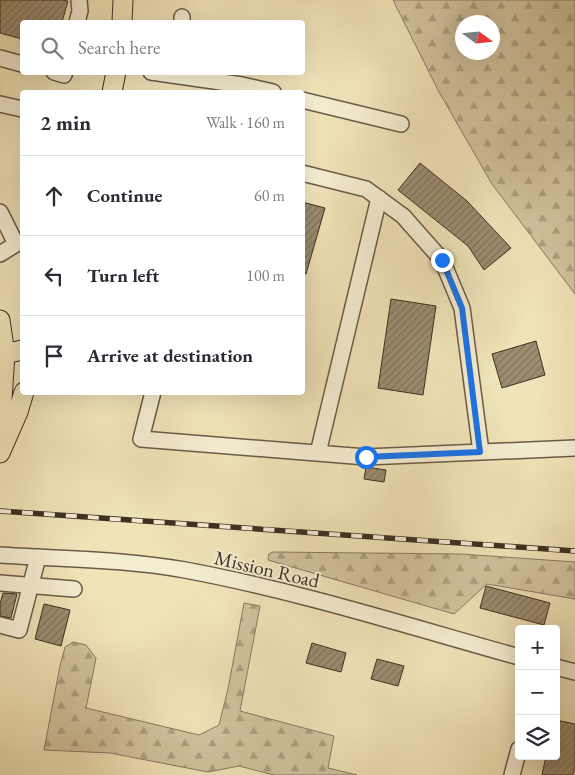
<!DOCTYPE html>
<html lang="en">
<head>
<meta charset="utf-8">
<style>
  body { margin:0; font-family:"EB Garamond",serif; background:#f2f2f3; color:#2b2b33 }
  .controls { position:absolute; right:15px; bottom:15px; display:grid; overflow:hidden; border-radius:5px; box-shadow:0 5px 20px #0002 }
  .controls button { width:45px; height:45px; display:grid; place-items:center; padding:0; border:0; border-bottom:1px solid #e1e1e2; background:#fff; color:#2b2b33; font:25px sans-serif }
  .compass { position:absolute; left:455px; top:15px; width:45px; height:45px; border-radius:50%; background:#fff; box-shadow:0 5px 20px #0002; rotate:105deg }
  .stop { position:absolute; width:15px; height:15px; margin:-11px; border:4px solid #1a73e8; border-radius:50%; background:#fff }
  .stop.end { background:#1a73e8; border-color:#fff; box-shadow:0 1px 5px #0008 }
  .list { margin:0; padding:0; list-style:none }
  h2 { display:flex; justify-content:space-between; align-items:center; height:65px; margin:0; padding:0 20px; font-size:21px }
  h2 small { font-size:16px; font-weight:400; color:#7c7c81 }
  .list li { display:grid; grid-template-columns:32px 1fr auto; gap:15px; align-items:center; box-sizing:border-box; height:80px; padding:0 20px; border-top:1px solid #e1e1e2 }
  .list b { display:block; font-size:19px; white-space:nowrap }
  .list em { font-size:16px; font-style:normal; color:#7c7c81 }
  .icon { flex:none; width:28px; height:28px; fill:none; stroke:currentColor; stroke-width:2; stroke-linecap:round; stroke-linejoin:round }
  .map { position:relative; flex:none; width:575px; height:775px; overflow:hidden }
  .search { position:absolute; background:#fff; box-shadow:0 5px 20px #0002; left:20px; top:20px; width:285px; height:55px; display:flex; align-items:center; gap:12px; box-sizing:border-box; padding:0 18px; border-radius:5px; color:#7c7c81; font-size:19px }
  .panel { position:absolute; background:#fff; box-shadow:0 5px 20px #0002; left:20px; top:90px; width:285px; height:305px; border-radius:5px }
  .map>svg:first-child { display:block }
  .forest { fill:url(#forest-firs); stroke:#887a61; fill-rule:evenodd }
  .building { fill:url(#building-hatch); stroke:#3e2f23 }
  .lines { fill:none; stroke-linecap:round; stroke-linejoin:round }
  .minor-casing { stroke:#6a5c48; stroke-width:18 }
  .major-casing { stroke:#3e2f23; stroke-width:21 }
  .minor { stroke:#f5edd1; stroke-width:15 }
  .major { stroke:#f0e3b8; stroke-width:19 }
  .rail-casing { stroke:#3e2f23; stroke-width:5.5 }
  .rail { stroke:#f5edd1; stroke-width:4; stroke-dasharray:11; stroke-linecap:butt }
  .route { stroke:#1a73e8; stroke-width:6 }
  .labels { text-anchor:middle; stroke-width:4; stroke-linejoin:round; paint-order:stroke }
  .street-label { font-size:20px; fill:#3e2f23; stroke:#f5edd1 }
</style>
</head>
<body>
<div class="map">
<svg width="575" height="775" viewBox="0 0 575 775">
  <defs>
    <pattern id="forest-firs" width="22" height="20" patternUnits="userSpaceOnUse" patternTransform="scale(1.25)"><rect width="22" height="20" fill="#d2c49f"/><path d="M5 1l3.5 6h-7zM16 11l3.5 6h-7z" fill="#aca081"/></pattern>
    <pattern id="building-hatch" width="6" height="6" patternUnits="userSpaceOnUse" patternTransform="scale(1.25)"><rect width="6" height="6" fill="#9b8d70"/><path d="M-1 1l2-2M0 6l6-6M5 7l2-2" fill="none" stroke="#80745c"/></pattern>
  </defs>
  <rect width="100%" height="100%" fill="#f0e3b8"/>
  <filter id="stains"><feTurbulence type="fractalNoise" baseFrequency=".004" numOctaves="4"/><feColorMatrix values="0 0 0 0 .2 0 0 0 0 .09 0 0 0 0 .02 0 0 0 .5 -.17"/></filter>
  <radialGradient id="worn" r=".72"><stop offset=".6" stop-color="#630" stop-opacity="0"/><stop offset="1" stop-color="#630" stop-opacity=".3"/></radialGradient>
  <path class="forest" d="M393,0H575V294L492,184L439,92ZM462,22H492V52H462Z
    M273,552L461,554L575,562V599L487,584L454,614L268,560L269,554Z
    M244,603L260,606L240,711L334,736L328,768L357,775H274L239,766L208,772L110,753L44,750L60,666L65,647L73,642L86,645L96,658L86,708L199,735L219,725L228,689Z"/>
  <path class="building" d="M0,0H62L68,1L62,22H22V39L0,33Z
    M420,163L467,201L511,248L484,270L468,246L398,190Z
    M302,202L325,208L306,274L302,273Z
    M391,299L436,306L423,395L378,388Z
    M536,341L545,375L502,388L492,354Z
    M366,467L386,470L384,482L364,479Z
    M486,586L550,603L544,625L480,608Z
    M3,593L17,594L11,618L0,616V604Z
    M44,604L70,610L61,646L35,639Z
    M312,643L346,653L341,672L306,663Z
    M377,659L404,666L398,686L371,679Z
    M556,720L575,724V767L573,775H542L546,756H556Z"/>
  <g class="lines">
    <defs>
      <path id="minor" d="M77,22L80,11L79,0
        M182,22V17
        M0,58L22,64
        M54,72L64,75L65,72
        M151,72L242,85L273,92
        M302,100L401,124
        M0,104L22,109
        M302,173L366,189L403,216L442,260L462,308L481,452
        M0,212L16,244L0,254
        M153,392L141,439L366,457L575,448
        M318,453L379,198
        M0,555C61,559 124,559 185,570C298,591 408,626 519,657
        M0,583L74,589
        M0,625L19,630L38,557
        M556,667L575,672
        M512,775L519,749"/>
      <path id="major" d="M122,22L123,0
        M112,92L116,72
        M0,320L5,354L0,429
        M5,354L22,350
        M0,453L18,412L24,392"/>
    </defs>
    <use href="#minor" class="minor-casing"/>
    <use href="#major" class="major-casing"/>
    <use href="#minor" class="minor"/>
    <use href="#major" class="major"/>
    <defs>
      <path id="rail" d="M0,511L575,551"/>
    </defs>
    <use href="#rail" class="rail-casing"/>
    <use href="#rail" class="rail"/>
  </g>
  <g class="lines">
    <path class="route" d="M366,457L480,452L462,308L442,260"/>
  </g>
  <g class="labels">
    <g class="street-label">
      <text transform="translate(267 569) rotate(13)" y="7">Mission Road</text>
    </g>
  </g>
  <rect width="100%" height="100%" filter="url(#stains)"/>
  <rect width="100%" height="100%" fill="url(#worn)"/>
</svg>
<div class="controls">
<button>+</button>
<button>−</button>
<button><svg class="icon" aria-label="layers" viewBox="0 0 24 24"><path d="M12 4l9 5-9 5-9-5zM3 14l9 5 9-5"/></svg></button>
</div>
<svg class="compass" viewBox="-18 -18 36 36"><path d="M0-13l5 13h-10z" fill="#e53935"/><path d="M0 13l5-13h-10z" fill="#7c7c81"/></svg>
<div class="stop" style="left:366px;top:457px"></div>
<div class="stop end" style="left:442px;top:260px"></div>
<div class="search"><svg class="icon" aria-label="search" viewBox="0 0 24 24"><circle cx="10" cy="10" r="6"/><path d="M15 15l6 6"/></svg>Search here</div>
<section class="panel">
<h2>2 min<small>Walk · 160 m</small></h2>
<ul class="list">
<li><svg class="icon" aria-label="ahead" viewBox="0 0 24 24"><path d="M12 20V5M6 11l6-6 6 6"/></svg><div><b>Continue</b></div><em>60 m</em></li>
<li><svg class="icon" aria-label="left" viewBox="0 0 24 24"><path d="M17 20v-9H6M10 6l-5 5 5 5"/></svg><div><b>Turn left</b></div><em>100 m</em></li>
<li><svg class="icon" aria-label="arrive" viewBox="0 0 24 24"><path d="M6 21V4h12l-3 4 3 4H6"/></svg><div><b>Arrive at destination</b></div></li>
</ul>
</section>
</div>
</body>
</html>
